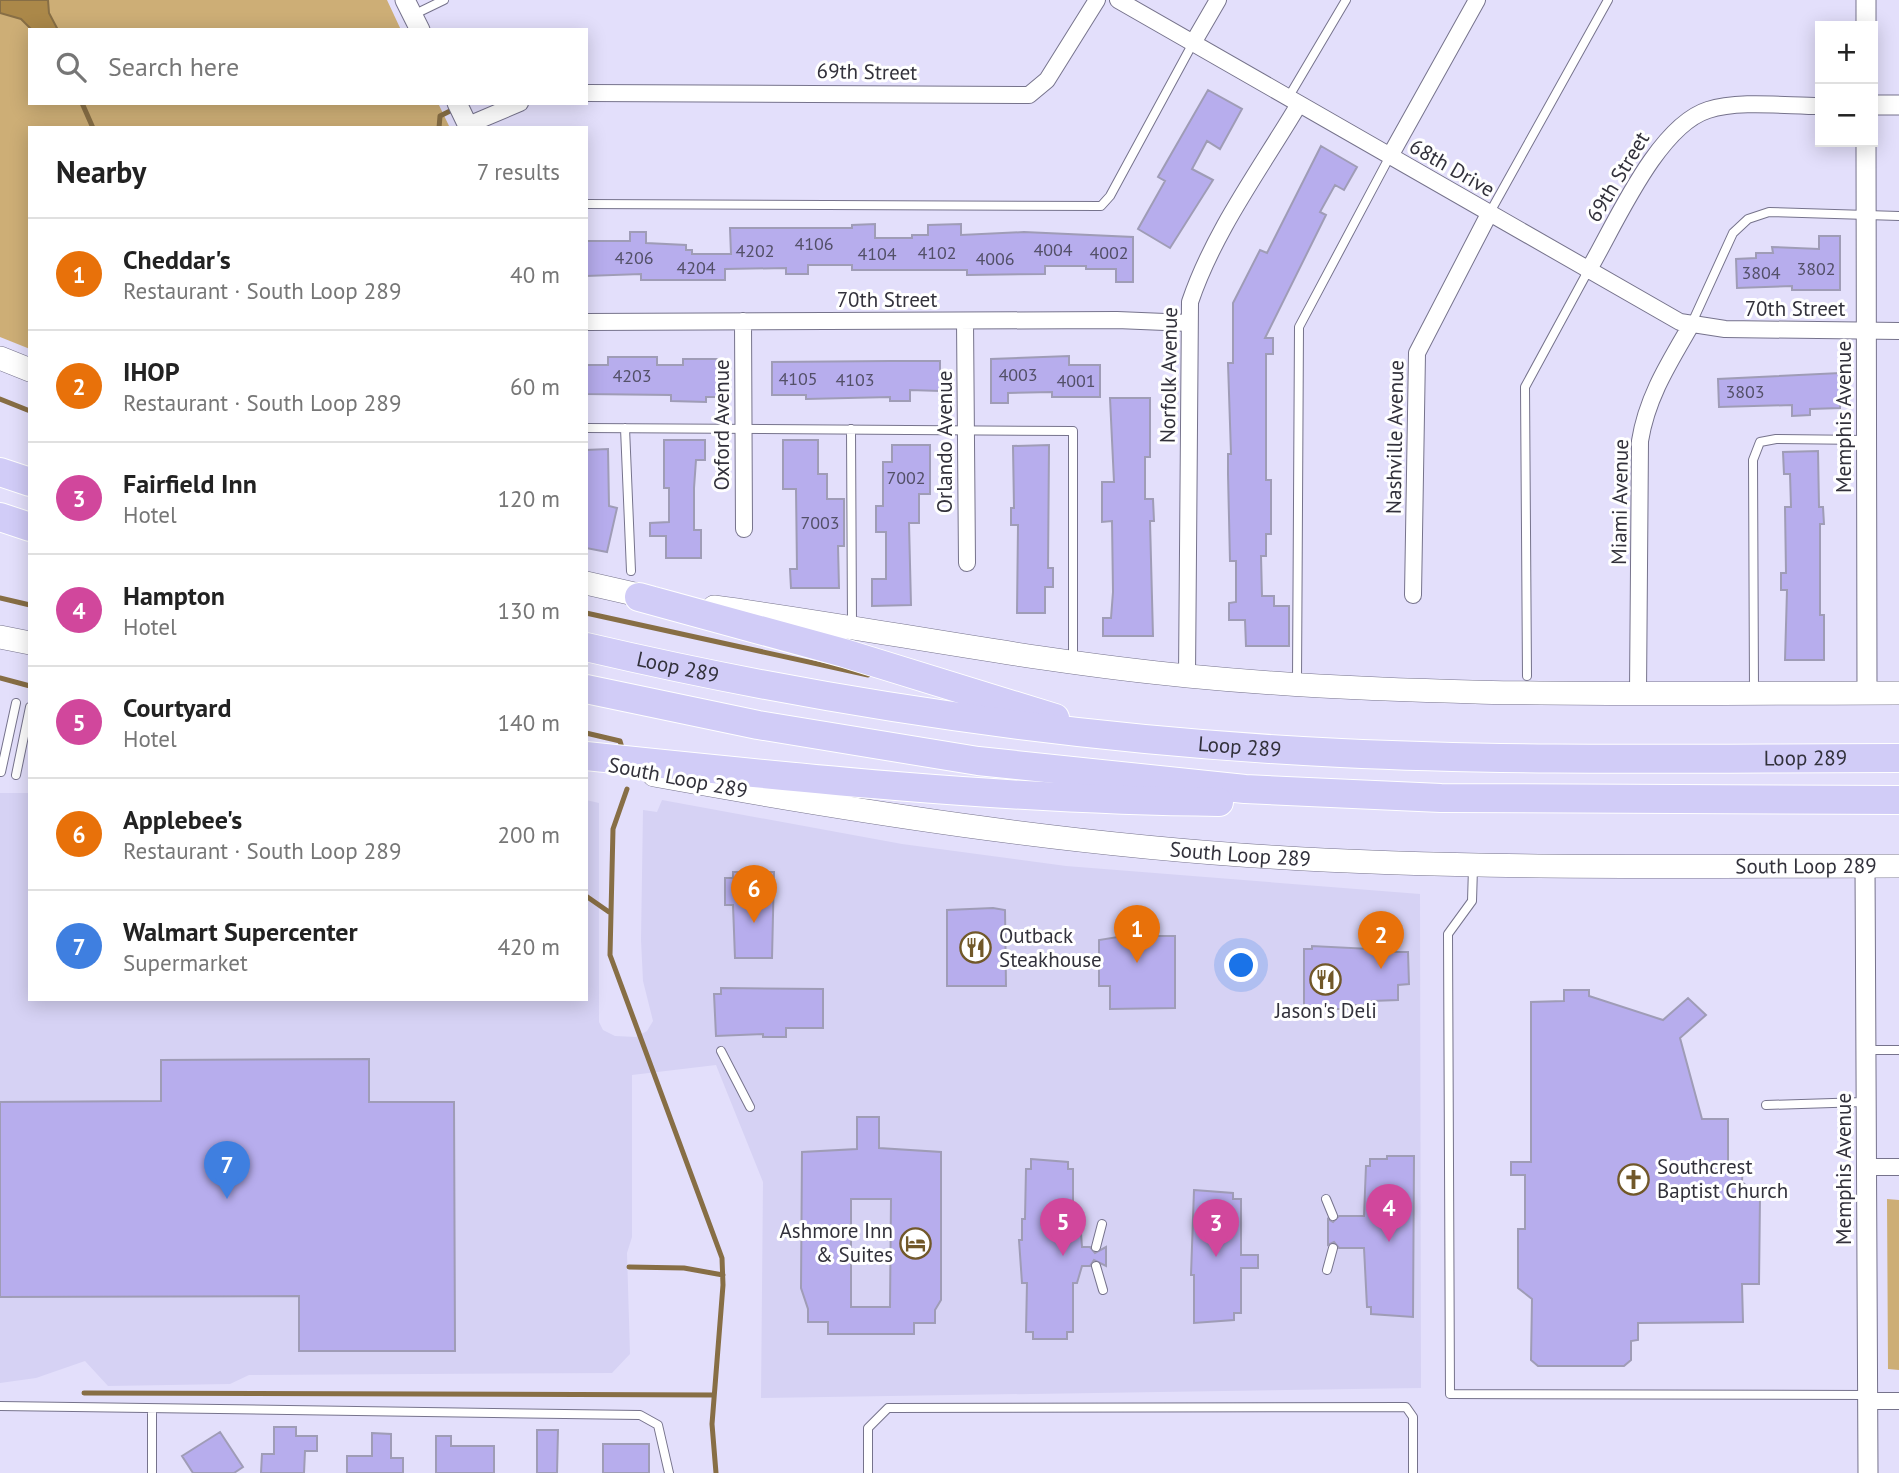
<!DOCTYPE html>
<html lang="en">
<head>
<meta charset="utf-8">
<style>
  body { margin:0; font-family:"PT Sans",sans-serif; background:#f2f2f2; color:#222 }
  .controls { position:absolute; right:21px; top:21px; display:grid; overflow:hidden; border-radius:0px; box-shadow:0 4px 18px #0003 }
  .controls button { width:63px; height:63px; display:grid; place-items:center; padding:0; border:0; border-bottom:2px solid #e0e0e0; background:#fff; color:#222; font:35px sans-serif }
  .you { position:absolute; left:1242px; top:966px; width:24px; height:24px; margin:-18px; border:5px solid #fff; border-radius:50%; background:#1a73e8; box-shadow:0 0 0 10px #1a73e833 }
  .badge { display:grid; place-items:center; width:46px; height:46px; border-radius:50%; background:#715829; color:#fff; font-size:23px; font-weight:700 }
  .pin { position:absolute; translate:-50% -58px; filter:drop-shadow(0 2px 4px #0008) }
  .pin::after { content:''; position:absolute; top:37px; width:24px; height:21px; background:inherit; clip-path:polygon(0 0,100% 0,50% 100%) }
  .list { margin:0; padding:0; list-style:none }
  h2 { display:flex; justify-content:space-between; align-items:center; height:91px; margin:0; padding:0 28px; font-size:30px }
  h2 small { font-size:23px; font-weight:400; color:#767676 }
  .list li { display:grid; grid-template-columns:46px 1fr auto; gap:21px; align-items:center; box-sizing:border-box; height:112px; padding:0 28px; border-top:2px solid #e0e0e0 }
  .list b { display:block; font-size:26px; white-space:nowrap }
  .list p { margin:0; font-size:23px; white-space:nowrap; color:#767676 }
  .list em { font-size:23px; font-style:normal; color:#767676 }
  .icon { flex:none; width:38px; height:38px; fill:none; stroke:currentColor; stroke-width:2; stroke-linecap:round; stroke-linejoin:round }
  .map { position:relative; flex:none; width:1899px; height:1473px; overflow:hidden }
  .search { position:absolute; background:#fff; box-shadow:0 4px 18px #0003; left:28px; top:28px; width:560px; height:77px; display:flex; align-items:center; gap:18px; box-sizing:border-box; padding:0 24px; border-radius:0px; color:#767676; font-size:26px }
  .panel { position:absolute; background:#fff; box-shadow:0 4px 18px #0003; left:28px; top:126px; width:560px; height:875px; border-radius:0px }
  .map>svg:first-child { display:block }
  .built { fill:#d6d2f4 }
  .green { fill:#cdae76 }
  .water { fill:#ab8849; stroke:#876e45; stroke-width:2 }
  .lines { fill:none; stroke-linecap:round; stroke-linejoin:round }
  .stream { stroke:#876e45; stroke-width:5 }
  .building { fill:#b7aded; stroke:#9f9cb6; stroke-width:2; fill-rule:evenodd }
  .service-casing { stroke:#76738c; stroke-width:10 }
  .minor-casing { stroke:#76738c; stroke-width:18 }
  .tertiary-casing { stroke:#76738c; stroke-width:21 }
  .secondary-casing { stroke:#76738c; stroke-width:24 }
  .motorway-casing { stroke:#fff; stroke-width:30 }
  .service { stroke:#fff; stroke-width:8 }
  .minor { stroke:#fff; stroke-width:16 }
  .tertiary { stroke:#fff; stroke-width:19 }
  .secondary { stroke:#fff; stroke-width:23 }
  .motorway { stroke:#d1ccf7; stroke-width:28 }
  .labels { text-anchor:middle; stroke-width:6; stroke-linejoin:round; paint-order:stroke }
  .number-label { font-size:18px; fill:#535068 }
  .street-label { font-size:21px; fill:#32313b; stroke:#fff }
  .poi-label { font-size:21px; fill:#32313b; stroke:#fff; text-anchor:start }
</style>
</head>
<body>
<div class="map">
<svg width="1899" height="1473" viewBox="0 0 1899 1473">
  <rect width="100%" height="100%" fill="#e3dffb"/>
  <path class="built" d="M0,793H30V999H586V800L599,803V1022L603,1030L615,1036L636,1037L647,1031L653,1021L643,981L641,940L643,810L657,812L662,800L902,844L1066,866L1420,894L1421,1388L761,1398L763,1182L716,1065L632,1075V1237L627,1253L630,1354L612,1373L249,1375L230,1384L108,1386L85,1361L36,1378L0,1383Z"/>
  <path class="green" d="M0,0H387L401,30H30V103H438L450,128H30V349L0,337Z
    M1887,1199L1899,1200V1370L1888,1369Z"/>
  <path class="water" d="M0,0H48L49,13L58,30H32L21,19L0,13Z"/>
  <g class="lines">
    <path class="stream" d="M82,103L93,128
      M439,128L440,116L456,108
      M0,399L30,411
      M0,598L30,605
      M586,613L868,675
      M0,678L30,686
      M586,733L620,741L622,748
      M627,789L613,829L610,955L722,1258L723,1285L712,1424L716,1473
      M586,896L609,912
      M629,1267L684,1268L723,1275
      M84,1393L714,1395"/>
  </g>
  <path class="building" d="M1208,90L1242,109L1220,149L1207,141L1192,169L1213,180L1170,248L1138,229L1165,181L1158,177Z
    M1321,146L1357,167L1344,190L1335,185L1320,212L1326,215L1265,338H1273V354H1266V480H1271V534H1266V556H1261L1262,596H1274V606H1289V646H1246L1245,620H1229V603L1236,602V561H1230L1228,474V454H1231L1228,363H1233V303L1260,250L1267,253Z
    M875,224V238H912V235H928V225L961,224V235L1024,232L1133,237V282H1116V269H1086V266H1045V274L967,275V270H852V265H808V274H786V268L725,269V280H641V274L586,276V241H630V232H646V243L686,245V250H692V254H731L730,228H852V225Z
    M1819,236H1840V290H1792V286L1737,288L1736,259L1756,258V253H1773L1772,247L1819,249Z
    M1069,356V365H1100V397H1052V392L1008,393V403H991V359Z
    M608,357H657V365H683V359H720V397H706V402L671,401V395L586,394V365H608Z
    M890,361H940V391L910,390V401H890V397L806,399V395H772V362Z
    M1840,373V408L1810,409V415L1792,416V405L1719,407L1718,379Z
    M1110,398H1150V457H1145V499H1153L1154,521H1150L1153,636H1103V618H1111L1113,592L1112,521L1102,522V482H1114Z
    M664,440H705V460H696L694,488V530H701V558H666V536H650V523L669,522V488H664Z
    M783,440H818V474H827V499H844V546H838L839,588H791L790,569H797L796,489H783Z
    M892,445H930V494H919V523H909L911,605L872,606V579H886V532H876V506H883V462H892Z
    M1049,445L1048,568H1053V587H1045V613H1017L1018,525H1011V508H1014L1013,446Z
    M608,449L609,506L617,508L607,552L586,548V450Z
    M1818,451L1819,507H1823L1824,524H1820V615H1824V660H1785L1787,590H1781V573H1786L1785,507H1791L1790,474H1784L1783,452Z
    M733,872H774L772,958H735L733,905H725V878H733Z
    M993,908L1005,910L1006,986H947V910Z
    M1149,932V936H1175V1008L1110,1009V986H1099V940Z
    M1370,944H1386V952H1408L1409,984L1398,985V1000L1371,1001V1005H1348V1009H1304V949H1312V946L1370,949Z
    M721,988L823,989V1028H786V1037H763V1034L716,1036L714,994H721Z
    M1564,990H1589V996L1663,1020L1688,998L1706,1015L1680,1038L1702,1119H1728V1162H1743L1742,1182L1760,1197L1759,1284H1742L1743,1322L1638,1323V1340L1631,1341V1360L1624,1366H1538L1531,1360L1532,1299L1518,1288V1229H1525V1175H1511V1162H1531V1002L1564,1001Z
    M369,1059V1102H454L455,1351H299V1296L0,1297V1102L161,1101V1060Z
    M857,1117H879V1148L941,1152V1300L935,1310V1323H914V1334H828V1322H808V1309L801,1288L802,1152L857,1149ZM851,1199H891L890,1307H851Z
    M1387,1156H1414L1413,1317L1371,1314V1307H1367L1364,1248H1339L1334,1242L1328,1245V1219L1333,1222L1339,1216H1364L1366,1166H1370V1159H1387Z
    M1031,1159L1068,1162V1169H1073V1219H1080L1082,1247H1090L1095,1253L1106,1247V1266L1094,1260L1090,1266H1082L1077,1283H1073V1332H1067V1339H1033V1332H1026L1027,1283H1022L1019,1240H1022V1219H1025L1026,1169H1031Z
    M1194,1190L1233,1193V1199H1241V1255H1258V1268H1241V1313H1234V1320L1194,1323V1275H1191Z
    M274,1427H296V1436H317V1451H305L304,1473H261L262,1454H274Z
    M537,1430H558L557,1473H537Z
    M220,1432L243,1467L234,1473H193L182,1456Z
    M372,1433L391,1434V1458H403V1473H347V1456H372Z
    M436,1436H451V1446H494V1473H436Z
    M603,1444H649V1473H603Z"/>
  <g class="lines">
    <defs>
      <path id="service" d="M413,15L444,0
        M1288,98L1346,0
        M586,204L1101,206L1110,196L1193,43
        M1489,214L1608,0
        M1691,325L1733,233L1748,219L1769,212L1899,216
        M586,428L1073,431V659
        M625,428L631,571
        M851,429L852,625
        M1527,676L1525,387L1588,271
        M1297,681L1299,327L1390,156
        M1754,692L1753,460L1760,442L1776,439L1866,440
        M1,772L16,703
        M16,775L30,707
        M1473,868L1472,901L1448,934L1450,1394L1868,1395
        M1867,1050H1899
        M721,1051L750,1107
        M1766,1105L1864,1102
        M1326,1199L1333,1216
        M1096,1247L1102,1224
        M1096,1266L1103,1290
        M1327,1270L1333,1248
        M0,1406L640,1415L658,1425L669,1473
        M152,1409V1473
        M868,1473V1428L888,1408L1406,1407L1413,1417V1473"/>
      <path id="minor" d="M1118,0L1680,322L1725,329L1899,331
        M1193,43L1218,0
        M586,93L1029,95L1047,80L1097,0
        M468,125L520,103
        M1390,156L1477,0
        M1588,271C1615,225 1657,126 1708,110C1738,100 1787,106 1820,106
        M743,321L744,529
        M965,321L967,563
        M586,322L1117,320L1189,323
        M1413,595L1417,353L1489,214
        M1187,676L1190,302C1214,231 1261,168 1299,104
        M1638,692L1640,441C1647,397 1669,363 1691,325
        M1867,1167H1899
        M1868,1401H1899"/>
      <path id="tertiary" d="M405,0L420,30
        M1866,0V26
        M457,103L469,128
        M1873,105H1899
        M1866,142L1867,693
        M1865,866L1868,1473"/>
      <g id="secondary">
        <path d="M0,358L30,370"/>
        <path d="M586,583L656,599"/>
        <path d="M714,607C872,628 1029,661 1188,676C1424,699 1662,693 1899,693"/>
        <path d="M0,637L30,643"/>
        <path id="s1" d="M654,775C858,812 1063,844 1271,857C1480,870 1689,866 1899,866"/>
      </g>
      <g id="motorway">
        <path d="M0,472L30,482"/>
        <path d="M0,517L30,527"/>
        <path d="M639,597L844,653L1055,718"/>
        <path id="s2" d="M586,647C834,705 1087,741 1341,753C1527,762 1713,758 1899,758"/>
        <path d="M586,689L758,725L978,761L1245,789L1441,798L1899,800"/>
        <path d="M586,756C796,778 1008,800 1219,802"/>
      </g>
    </defs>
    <use href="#service" class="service-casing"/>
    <use href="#minor" class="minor-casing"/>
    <use href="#tertiary" class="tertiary-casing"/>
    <use href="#secondary" class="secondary-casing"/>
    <use href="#motorway" class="motorway-casing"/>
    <use href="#service" class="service"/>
    <use href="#minor" class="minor"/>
    <use href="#tertiary" class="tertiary"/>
    <use href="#secondary" class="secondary"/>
    <use href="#motorway" class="motorway"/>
  </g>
  <defs>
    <symbol id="restaurant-ring" viewBox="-11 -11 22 22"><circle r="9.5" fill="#fff" stroke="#715829" stroke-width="1.5"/><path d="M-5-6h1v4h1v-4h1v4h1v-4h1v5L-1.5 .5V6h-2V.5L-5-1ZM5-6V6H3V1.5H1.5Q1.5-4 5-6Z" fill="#715829"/></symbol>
    <symbol id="church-ring" viewBox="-11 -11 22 22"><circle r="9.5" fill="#fff" stroke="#715829" stroke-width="1.5"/><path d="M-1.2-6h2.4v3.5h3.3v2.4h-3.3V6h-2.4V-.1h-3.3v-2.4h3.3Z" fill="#715829"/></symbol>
    <symbol id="hotel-ring" viewBox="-11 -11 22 22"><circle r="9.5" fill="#fff" stroke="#715829" stroke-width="1.5"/><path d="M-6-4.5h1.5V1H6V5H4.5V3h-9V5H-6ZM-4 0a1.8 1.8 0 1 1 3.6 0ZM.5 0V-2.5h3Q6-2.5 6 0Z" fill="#715829"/></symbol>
  </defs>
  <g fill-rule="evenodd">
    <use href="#restaurant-ring" x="958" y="930" width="35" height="35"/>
    <use href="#restaurant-ring" x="1308" y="962" width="35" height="35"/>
    <use href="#church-ring" x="1616" y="1162" width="35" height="35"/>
    <use href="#hotel-ring" x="898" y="1226" width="35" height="35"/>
  </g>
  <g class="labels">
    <g class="number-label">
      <text x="814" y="250">4106</text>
      <text x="1053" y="256">4004</text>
      <text x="755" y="257">4202</text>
      <text x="937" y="259">4102</text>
      <text x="1109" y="259">4002</text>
      <text x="877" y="260">4104</text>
      <text x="634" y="264">4206</text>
      <text x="995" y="265">4006</text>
      <text x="696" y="274">4204</text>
      <text x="1816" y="275">3802</text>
      <text x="1761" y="279">3804</text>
      <text x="1018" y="381">4003</text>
      <text x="632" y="382">4203</text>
      <text x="798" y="385">4105</text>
      <text x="855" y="386">4103</text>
      <text x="1076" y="387">4001</text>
      <text x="1745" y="398">3803</text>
      <text x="906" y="484">7002</text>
      <text x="820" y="529">7003</text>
    </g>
    <g class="street-label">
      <text transform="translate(867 72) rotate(1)" y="7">69th Street</text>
      <text transform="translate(1452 168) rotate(30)" y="7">68th Drive</text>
      <text transform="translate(1618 177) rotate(-59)" y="7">69th Street</text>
      <text x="887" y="307">70th Street</text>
      <text x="1795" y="316">70th Street</text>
      <text transform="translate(1169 375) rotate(-89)" y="7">Norfolk Avenue</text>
      <text transform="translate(1844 417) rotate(-90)" y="7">Memphis Avenue</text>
      <text transform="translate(722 425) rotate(-90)" y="7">Oxford Avenue</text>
      <text transform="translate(1395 437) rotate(-89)" y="7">Nashville Avenue</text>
      <text transform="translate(945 442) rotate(-90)" y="7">Orlando Avenue</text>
      <text transform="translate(1620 502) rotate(-89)" y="7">Miami Avenue</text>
      <text dy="7" stroke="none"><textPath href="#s2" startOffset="94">Loop 289</textPath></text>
      <text dy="7" stroke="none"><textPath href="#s2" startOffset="662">Loop 289</textPath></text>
      <text dy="7" stroke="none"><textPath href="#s2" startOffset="1228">Loop 289</textPath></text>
      <text transform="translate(678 778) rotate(11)" y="7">South Loop 289</text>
      <text dy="7" stroke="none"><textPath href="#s1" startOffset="592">South Loop 289</textPath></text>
      <text dy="7" stroke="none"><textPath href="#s1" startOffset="1158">South Loop 289</textPath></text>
      <text transform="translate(1844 1169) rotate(-90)" y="7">Memphis Avenue</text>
    </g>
    <g class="poi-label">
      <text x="999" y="943">Outback<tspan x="999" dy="24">Steakhouse</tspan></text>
      <text x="1326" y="1018" text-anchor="middle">Jason's Deli</text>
      <text x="1657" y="1174">Southcrest<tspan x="1657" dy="24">Baptist Church</tspan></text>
      <text x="893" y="1238" text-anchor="end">Ashmore Inn<tspan x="893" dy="24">&amp; Suites</tspan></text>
    </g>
  </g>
</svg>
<div class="controls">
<button>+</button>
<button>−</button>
</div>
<div class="you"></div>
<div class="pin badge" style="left:1137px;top:963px;background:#e8710a">1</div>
<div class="pin badge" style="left:1381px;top:969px;background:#e8710a">2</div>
<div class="pin badge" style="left:1216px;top:1257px;background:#d1479c">3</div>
<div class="pin badge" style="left:1389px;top:1242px;background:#d1479c">4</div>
<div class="pin badge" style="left:1063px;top:1256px;background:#d1479c">5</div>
<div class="pin badge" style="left:754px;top:923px;background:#e8710a">6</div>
<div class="pin badge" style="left:227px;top:1199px;background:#3f7fe0">7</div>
<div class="search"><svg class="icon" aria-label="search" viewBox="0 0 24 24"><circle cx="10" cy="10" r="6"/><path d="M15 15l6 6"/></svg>Search here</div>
<section class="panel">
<h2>Nearby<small>7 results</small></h2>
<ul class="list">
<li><span class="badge" style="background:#e8710a">1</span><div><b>Cheddar's</b><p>Restaurant · South Loop 289</p></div><em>40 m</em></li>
<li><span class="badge" style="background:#e8710a">2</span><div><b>IHOP</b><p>Restaurant · South Loop 289</p></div><em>60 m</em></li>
<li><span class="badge" style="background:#d1479c">3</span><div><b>Fairfield Inn</b><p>Hotel</p></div><em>120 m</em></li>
<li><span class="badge" style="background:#d1479c">4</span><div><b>Hampton</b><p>Hotel</p></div><em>130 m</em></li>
<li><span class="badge" style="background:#d1479c">5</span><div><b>Courtyard</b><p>Hotel</p></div><em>140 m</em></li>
<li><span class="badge" style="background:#e8710a">6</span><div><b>Applebee's</b><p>Restaurant · South Loop 289</p></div><em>200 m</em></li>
<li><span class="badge" style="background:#3f7fe0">7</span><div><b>Walmart Supercenter</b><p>Supermarket</p></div><em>420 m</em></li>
</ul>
</section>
</div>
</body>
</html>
